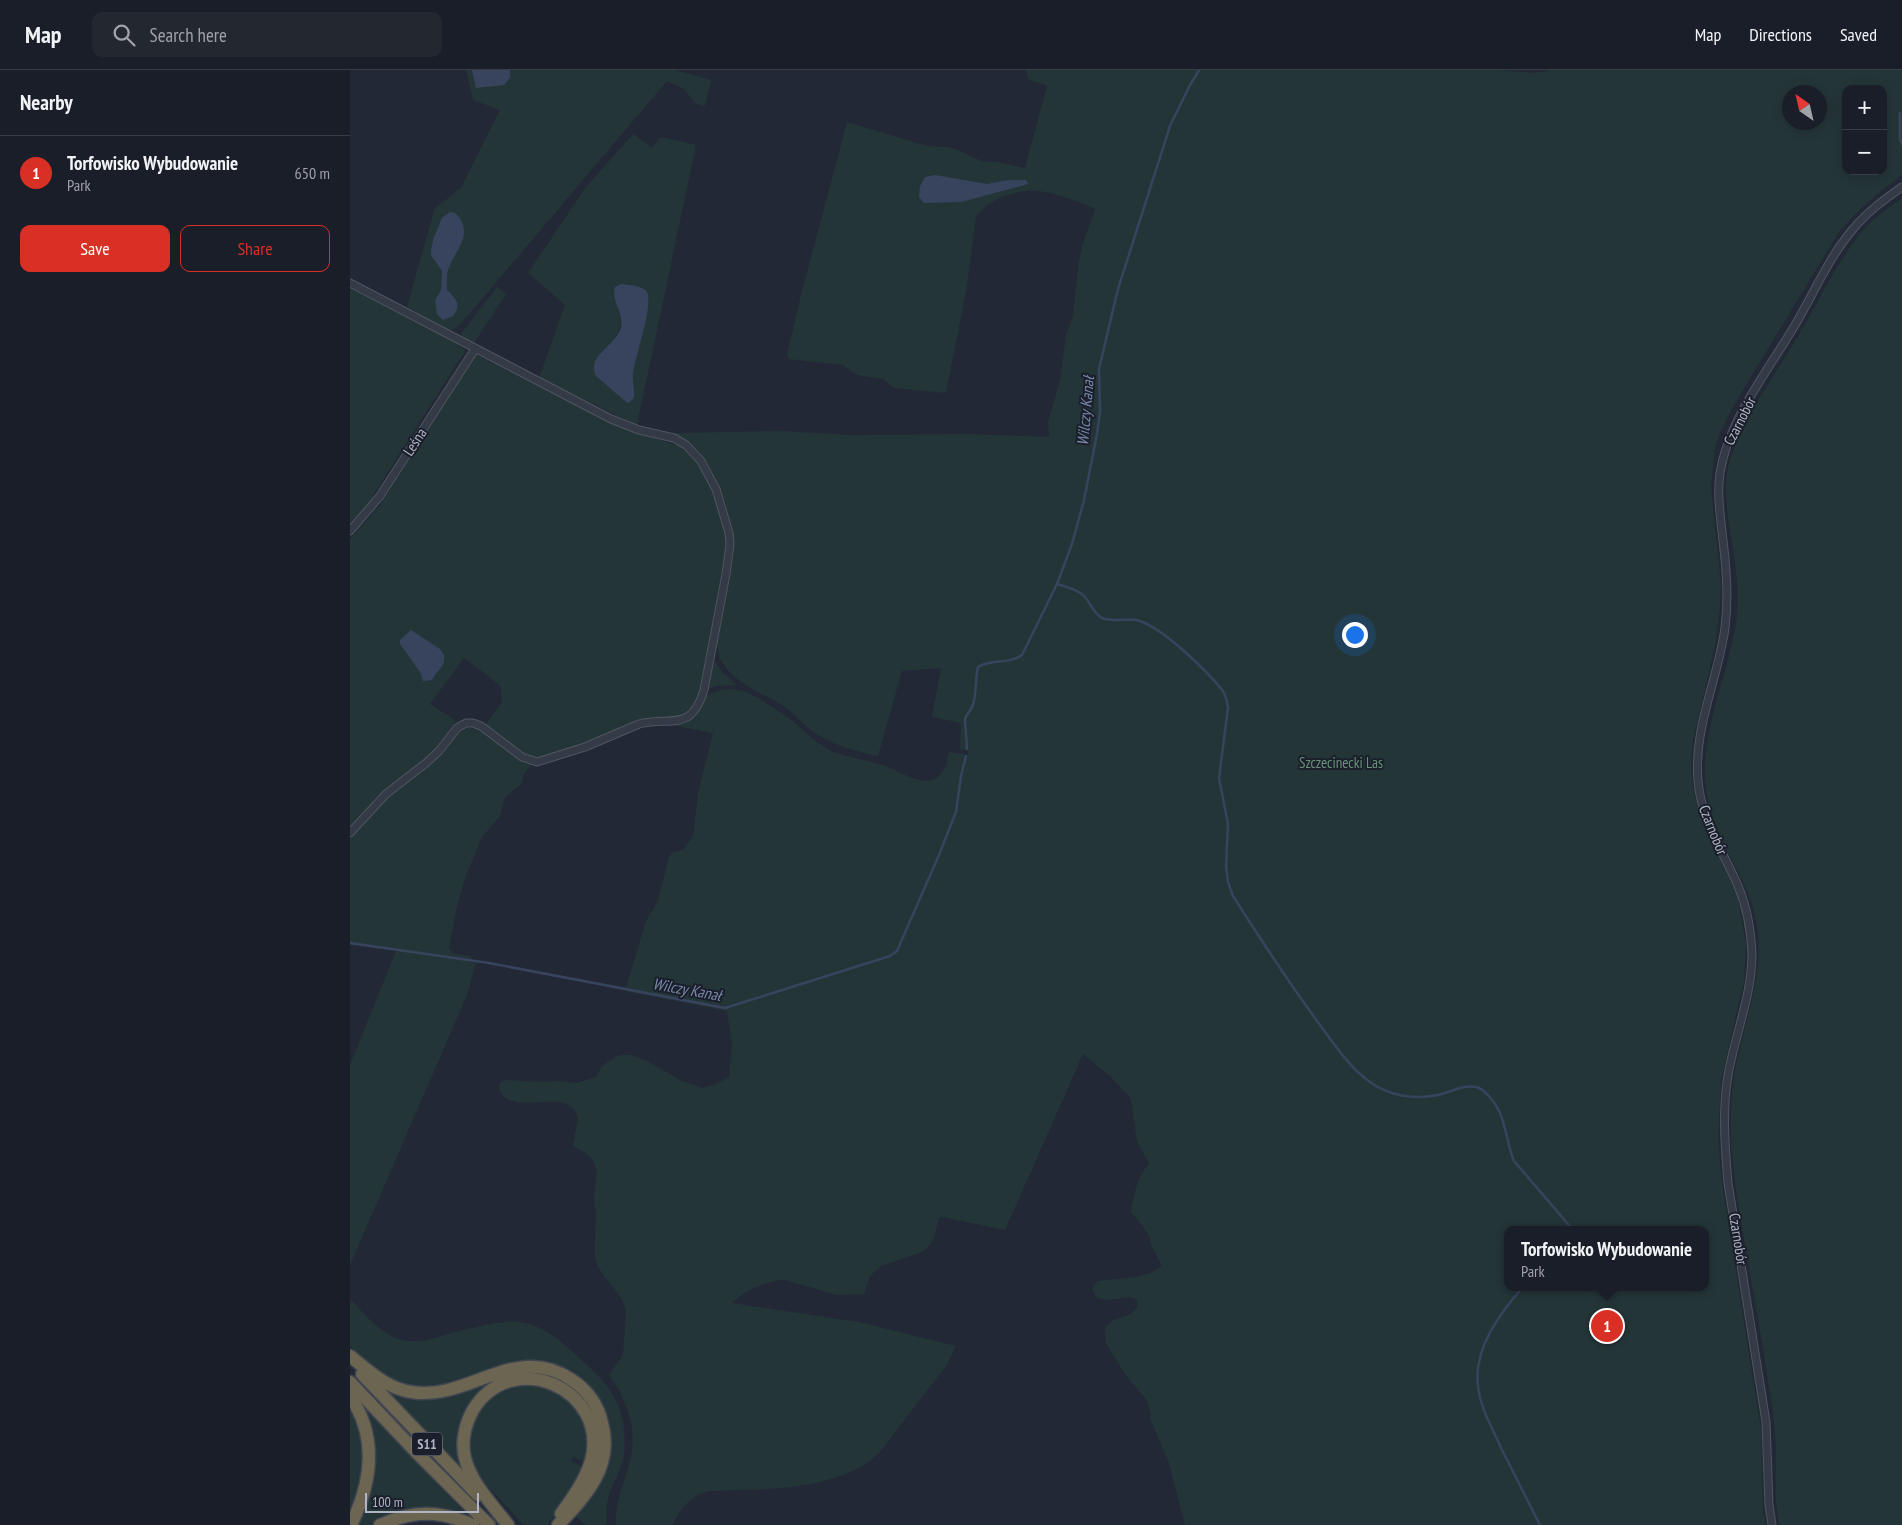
<!DOCTYPE html>
<html lang="en">
<head>
<meta charset="utf-8">
<style>
  body { margin:0; font-family:"PT Sans Narrow",sans-serif; background:#232730; color:#f1f3f6 }
  .controls { position:absolute; right:15px; top:15px; display:grid; overflow:hidden; border-radius:10px; box-shadow:0 2px 12px #0003 }
  .controls button { width:45px; height:45px; display:grid; place-items:center; padding:0; border:0; border-bottom:1px solid #383c45; background:#1a1e28; color:#f1f3f6; font:25px sans-serif }
  .compass { position:absolute; left:1432px; top:15px; width:45px; height:45px; border-radius:50%; background:#1a1e28; box-shadow:0 2px 12px #0003; rotate:326deg }
  .scale { position:absolute; left:15px; bottom:12px; width:114px; box-sizing:border-box; padding-left:5px; border:2px solid #afb5c3; border-top:0; font-size:14px; line-height:18px; white-space:nowrap; color:#afb5c3; -webkit-text-stroke:4px #1a1f2b; paint-order:stroke }
  .you { position:absolute; left:1004px; top:564px; width:18px; height:18px; margin:-12px; border:4px solid #fff; border-radius:50%; background:#1a73e8; box-shadow:0 0 0 8px #1a73e833 }
  .badge { display:grid; place-items:center; width:32px; height:32px; border-radius:50%; background:#d93025; color:#fff; font-size:16px; font-weight:700 }
  .pin { position:absolute; translate:-50% -50%; border:2px solid #fff; box-shadow:0 1px 5px #0006 }
  .popup { position:absolute; left:1154px; top:1156px; width:205px; height:65px; box-sizing:border-box; display:grid; place-content:center; border-radius:10px; background:#1a1e28; filter:drop-shadow(0 1px 4px #0005); font-size:16px; white-space:nowrap; color:#9fa2a8 }
  .popup b { font-size:19px; color:#f1f3f6 }
  .popup::after { content:''; position:absolute; left:50%; top:100%; margin-left:-10px; border:10px solid transparent; border-top-color:#1a1e28 }
  .list { margin:0; padding:0; list-style:none }
  h2 { display:flex; justify-content:space-between; align-items:center; height:65px; margin:0; padding:0 20px; font-size:21px }
  h2 small { font-size:16px; font-weight:400; color:#9fa2a8 }
  .list li { display:grid; grid-template-columns:32px 1fr auto; gap:15px; align-items:center; box-sizing:border-box; height:75px; padding:0 20px; border-top:1px solid #383c45 }
  .list b { display:block; font-size:19px; white-space:nowrap }
  .list p { margin:0; font-size:16px; white-space:nowrap; color:#9fa2a8 }
  .list em { font-size:16px; font-style:normal; color:#9fa2a8 }
  .actions { display:flex; gap:10px; padding:15px 20px }
  .actions a { flex:1; padding:11px 0; border:1px solid #d93025; border-radius:10px; text-align:center; font-size:18px; color:#d93025 }
  .actions .main { background:#d93025; color:#fff }
  .icon { flex:none; width:28px; height:28px; fill:none; stroke:currentColor; stroke-width:2; stroke-linecap:round; stroke-linejoin:round }
  .map { position:relative; flex:none; width:1552px; height:1455px; overflow:hidden }
  header { display:flex; align-items:center; gap:30px; box-sizing:border-box; height:70px; padding:0 25px; background:#1a1e28; border-bottom:1px solid #383c45 }
  header strong { font-size:24px }
  nav { display:flex; gap:28px; margin-inline-start:auto; font-size:18px }
  .search { width:350px; height:45px; background:#232730; display:flex; align-items:center; gap:12px; box-sizing:border-box; padding:0 18px; border-radius:10px; color:#9fa2a8; font-size:19px }
  main { display:flex }
  aside { flex:1; background:#1a1e28 }
  .map>svg:first-child { display:block }
  .green { fill:#243538; fill-rule:evenodd }
  .water { fill:#38445e }
  .lines { fill:none; stroke-linecap:round; stroke-linejoin:round }
  .stream { stroke:#38445e; stroke-width:2.5 }
  .street-casing { stroke:#4f5561; stroke-width:9 }
  .highway-casing { stroke:#3f4551; stroke-width:15 }
  .street { stroke:#353a47; stroke-width:7 }
  .highway { stroke:#6c6552; stroke-width:12 }
  .labels { text-anchor:middle; stroke-width:4; stroke-linejoin:round; paint-order:stroke }
  .shield { fill:#1a1f2b; stroke:#828895; stroke-width:1 }
  .shield-label { font-size:14px; font-weight:bold; fill:#afb5c3 }
  .street-label { font-size:15px; fill:#afb5c3; stroke:#1a1f2b }
  .park-label { font-size:15px; fill:#689277; stroke:#1a1f2b }
  .water-label { font-size:16px; font-style:italic; fill:#7988aa; stroke:#1a1f2b }
</style>
</head>
<body>
<header>
<strong>Map</strong>
<div class="search"><svg class="icon" aria-label="search" viewBox="0 0 24 24"><circle cx="10" cy="10" r="6"/><path d="M15 15l6 6"/></svg>Search here</div>
<nav><a>Map</a><a>Directions</a><a>Saved</a></nav>
</header>
<main>
<aside>
<h2>Nearby<small></small></h2>
<ul class="list">
<li><span class="badge">1</span><div><b>Torfowisko Wybudowanie</b><p>Park</p></div><em>650 m</em></li>
</ul>
<div class="actions"><a class="main">Save</a><a>Share</a></div>
</aside>
<div class="map">
<svg width="1552" height="1455" viewBox="0 0 1552 1455">
  <rect width="100%" height="100%" fill="#222836"/>
  <path class="green" d="M116,0H326L361,10L355,36L346,34L334,19L317,11L109,256L103,260H98L57,237L85,138L111,118L150,40L123,30Z
    M676,0H1150L1184,3L1203,0H1552V105C1528,122 1508,140 1489,162L1385,333L1371,361L1365,377L1361,418L1371,514L1370,538L1365,576L1343,670L1341,694L1343,719L1350,745L1387,825L1396,874L1394,911L1371,1010L1368,1070L1372,1112L1411,1360L1413,1441L1416,1455H835L819,1393L801,1351L800,1341L796,1329L774,1303L756,1273L755,1263L756,1257L763,1250L780,1245L788,1236L786,1229L779,1227L759,1230L747,1228L742,1219L747,1211C769,1208 794,1210 812,1196L801,1175C802,1164 788,1151 781,1142C783,1129 786,1114 792,1103C795,1098 797,1098 799,1093L787,1072L781,1029L761,1007L733,984L655,1160L592,1147L589,1149L582,1173L572,1182L531,1196L520,1206L514,1224L486,1225L435,1210C417,1210 394,1221 382,1233L509,1252L606,1276L596,1296L529,1383C489,1422 412,1419 359,1421C340,1426 331,1438 323,1455H266C265,1435 272,1418 278,1399C289,1364 280,1334 259,1305L273,1285L276,1244C274,1219 245,1206 245,1184C244,1171 246,1158 246,1145C246,1140 244,1135 244,1130C246,1102 254,1091 223,1076L228,1047C218,1014 161,1049 150,1020C148,1014 151,1011 157,1010L192,1012L209,1011L227,1013L246,1007L252,996L267,986L273,985H281L297,991L330,1010L352,1018L364,1015L379,1007L382,976L377,941L275,921L296,851L308,830L319,787L323,782L333,780L343,766L348,723L363,663L321,655L338,651L344,646L357,625L370,620L381,619L393,621L410,629L443,651L464,670L482,682L533,695L562,708L575,711L583,710L589,706L596,697L599,682L618,685V680L610,679L611,653L582,647L591,598L552,601L528,686C504,681 481,675 461,660C452,654 445,644 436,638C415,623 386,616 372,592C362,575 369,556 372,537C376,522 381,505 382,489C385,453 371,404 344,378C338,372 329,368 322,363L432,361L499,365L618,364L699,367L698,352L710,311L716,265L723,247L728,196L732,176L745,139C712,126 685,112 650,128C640,133 632,138 626,147L617,216L596,323L544,318L533,309L507,305L493,295L439,289L437,285L451,225L497,52L577,76L598,77L608,80L622,87L635,92H647L675,98L697,16L678,9ZM1496,19H1533V101H1496ZM1440,22H1470V52H1440ZM1158,1160H1356V1217H1158Z
    M283,64L302,78L311,67L346,75L287,355L189,308L215,235L178,203L236,117ZM271,214C285,215 290,218 299,228L295,252L283,301L282,308L285,321L250,284C270,265 277,256 265,230Z
    M1552,128V1455H1429C1424,1429 1426,1404 1426,1378C1425,1361 1423,1345 1421,1329C1413,1273 1402,1217 1393,1162C1387,1125 1380,1088 1381,1050C1381,1034 1382,1016 1385,1001C1394,954 1412,911 1408,863C1403,809 1361,769 1356,718C1349,660 1381,601 1387,545C1392,501 1374,454 1376,411C1379,365 1428,302 1451,261C1470,229 1486,194 1509,165C1521,150 1537,139 1552,128Z
    M0,217C19,227 108,268 115,281L19,432L0,455Z
    M147,217L156,224L124,273L122,274L115,270L111,264Z
    M126,285L266,355L281,361L333,377L348,390L364,421L375,459V487L349,623L339,641L327,647L297,649L287,652L237,673L189,689C168,686 152,666 135,655L152,632L150,615L114,588L80,634L106,651L81,685L28,728L0,757V469L31,434Z
    M362,586L371,601L387,615L366,616L356,620Z
    M118,658C145,657 157,689 182,693L174,704L171,715L157,725L154,729L150,746L132,767L115,808L107,836L99,878L102,883L120,886L122,889L120,893H126L117,925L0,1195V995L46,881L0,875V768L35,729L84,691L105,665Z
    M0,1229C16,1245 33,1268 57,1271C72,1273 87,1267 102,1263C170,1246 182,1243 235,1293C253,1310 269,1326 273,1352C275,1365 276,1381 272,1393C269,1405 261,1416 258,1429C256,1437 256,1446 256,1455H235L225,1445L254,1404L240,1320C228,1314 183,1291 173,1292C155,1292 139,1302 123,1308C65,1327 42,1318 0,1276Z
    M157,1303L200,1304L228,1320L244,1344L247,1362L202,1308L132,1321L128,1325L121,1333L115,1403L36,1320L55,1325Z
    M178,1313L208,1321L228,1339L238,1365L237,1387L232,1390L223,1387L221,1391L230,1395L232,1401L198,1455H174L128,1406L119,1387L120,1357L134,1332L159,1316Z
    M0,1333L11,1360L14,1403L0,1446Z
    M11,1335L121,1449L30,1450L21,1455H6L16,1433Z"/>
  <path class="water" d="M122,0H160V8L154,15L126,18Z
    M585,105L637,114L658,110H676L678,114L611,132L574,133L569,127L570,116L575,107Z
    M100,142L105,143C126,163 105,180 98,200C96,206 97,214 97,220C106,229 112,234 103,246L93,250L87,244L85,231L91,220L92,201L81,185V180L84,167L92,148Z
    M271,214C279,215 292,215 297,222C304,233 285,288 283,303C282,311 285,319 284,327L279,333L276,332L246,306C236,287 264,276 270,260C276,244 260,231 265,217Z
    M61,560L90,579L94,585C96,597 87,600 82,610L73,611L70,602L50,574V570Z"/>
  <g class="lines">
    <path class="stream" d="M1550,43V69L1552,74
      M707,514C716,517 728,519 735,527C741,534 743,543 752,548C764,553 778,547 790,551C814,559 857,601 873,621L876,628L878,638L869,708L878,754L876,796L878,812L883,826C911,870 939,913 970,955C985,975 999,997 1020,1012C1039,1026 1065,1030 1088,1025C1101,1022 1117,1013 1129,1018C1134,1020 1139,1026 1143,1031C1156,1048 1156,1072 1164,1091L1223,1160
      M617,679L615,649C617,643 622,640 623,634C627,622 625,609 628,597C642,588 658,595 672,585L707,514L722,474L734,430L747,364L750,342L749,299L768,219L820,56L840,15L849,0
      M0,873L139,893L375,938L540,886L547,881L589,785L606,742L611,706L616,686
      M1173,1217C1150,1243 1123,1279 1128,1316C1130,1338 1143,1359 1152,1380C1165,1405 1177,1430 1190,1455"/>
    <defs>
      <path id="street" d="M0,213L261,349L289,360L324,368L336,375L351,391L366,419L379,463L380,474L376,504L354,620C341,663 321,646 289,654L235,677L187,692L172,687L131,656L123,653H116L107,658L89,681L76,693L36,724L0,763
        M0,461L30,426L125,279
        M1422,1455L1419,1435L1416,1352L1378,1113C1375,1077 1372,1041 1378,1005C1385,965 1402,925 1402,884C1401,861 1397,837 1388,816C1373,781 1351,749 1348,711C1343,659 1368,609 1375,558C1379,526 1376,494 1372,462C1370,442 1367,423 1370,403C1378,350 1418,301 1445,255C1464,223 1479,187 1503,159C1517,142 1535,129 1552,117"/>
      <path id="highway" d="M0,1286C19,1301 36,1318 61,1322C119,1332 164,1271 222,1310C237,1320 248,1335 252,1353C264,1396 236,1426 208,1455
        M12,1304L128,1425
        M0,1312L68,1384L139,1455
        M0,1326C28,1367 22,1412 1,1455
        M30,1455C64,1440 89,1440 123,1455
        M158,1455C142,1434 121,1413 115,1388C111,1372 115,1354 123,1340C162,1276 260,1319 241,1391C235,1411 222,1428 211,1444"/>
    </defs>
    <use href="#street" class="street-casing"/>
    <use href="#highway" class="highway-casing"/>
    <use href="#street" class="street"/>
    <use href="#highway" class="highway"/>
  </g>
  <g class="labels">
    <rect class="shield" x="62" y="1362.5" width="30" height="23" rx="4"/>
    <g class="shield-label">
      <text x="77" y="1379">S11</text>
    </g>
    <g class="street-label">
      <text transform="translate(1390 351) rotate(-63)" y="5">Czarnobór</text>
      <text transform="translate(65 372) rotate(-57)" y="5">Leśna</text>
      <text transform="translate(1363 760) rotate(68)" y="5">Czarnobór</text>
      <text transform="translate(1388 1169) rotate(81)" y="5">Czarnobór</text>
    </g>
    <g class="park-label">
      <text x="991" y="698">Szczecinecki Las</text>
    </g>
    <g class="water-label">
      <text transform="translate(735 341) rotate(-85)" y="6">Wilczy Kanał</text>
      <text transform="translate(337 919) rotate(10)" y="6">Wilczy Kanał</text>
    </g>
  </g>
</svg>
<div class="controls">
<button>+</button>
<button>−</button>
</div>
<svg class="compass" viewBox="-18 -18 36 36"><path d="M0-13l5 13h-10z" fill="#e53935"/><path d="M0 13l5-13h-10z" fill="#9fa2a8"/></svg>
<div class="scale">100 m</div>
<div class="you"></div>
<div class="pin badge" style="left:1257px;top:1256px">1</div>
<div class="popup"><b>Torfowisko Wybudowanie</b>Park</div>
</div>
</main>
</body>
</html>
